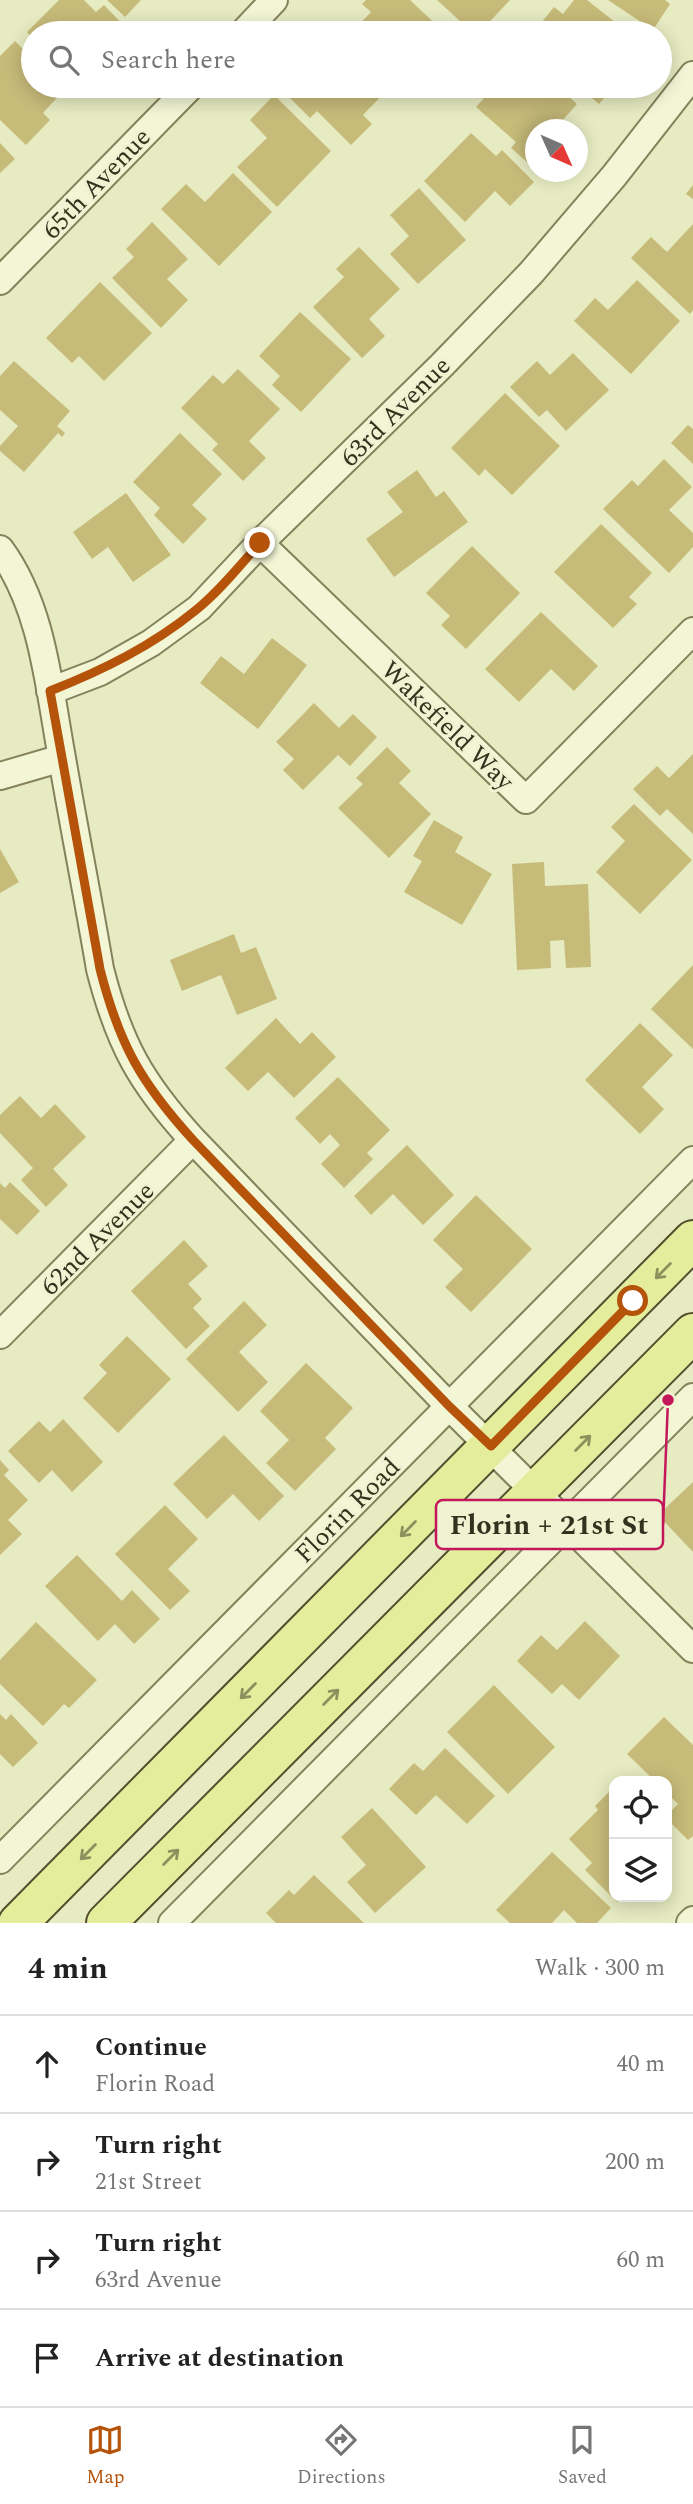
<!DOCTYPE html>
<html lang="en">
<head>
<meta charset="utf-8">
<style>
  body { margin:0; font-family:Spectral,serif; background:#f2f2f2; color:#222 }
  .controls { position:absolute; right:21px; bottom:21px; display:grid; overflow:hidden; border-radius:14px; box-shadow:0 4px 18px #0003 }
  .controls button { width:63px; height:63px; display:grid; place-items:center; padding:0; border:0; border-bottom:2px solid #e0e0e0; background:#fff; color:#222; font:35px sans-serif }
  .compass { position:absolute; left:525px; top:119px; width:63px; height:63px; border-radius:50%; background:#fff; box-shadow:0 4px 18px #0003; rotate:135deg }
  .stop { position:absolute; width:21px; height:21px; margin:-16px; border:5px solid #b45309; border-radius:50%; background:#fff }
  .stop.end { background:#b45309; border-color:#fff; box-shadow:0 2px 7px #0008 }
  .list { margin:0; padding:0; list-style:none }
  h2 { display:flex; justify-content:space-between; align-items:center; height:91px; margin:0; padding:0 28px; font-size:30px }
  h2 small { font-size:23px; font-weight:400; color:#767676 }
  .list li { display:grid; grid-template-columns:46px 1fr auto; gap:21px; align-items:center; box-sizing:border-box; height:98px; padding:0 28px; border-top:2px solid #e0e0e0 }
  .list b { display:block; font-size:26px; white-space:nowrap }
  .list p { margin:0; font-size:23px; white-space:nowrap; color:#767676 }
  .list em { font-size:23px; font-style:normal; color:#767676 }
  .icon { flex:none; width:38px; height:38px; fill:none; stroke:currentColor; stroke-width:2; stroke-linecap:round; stroke-linejoin:round }
  .map { position:relative; flex:none; width:693px; height:1923px; overflow:hidden }
  .search { position:absolute; background:#fff; box-shadow:0 4px 18px #0003; left:21px; right:21px; top:21px; height:77px; display:flex; align-items:center; gap:18px; box-sizing:border-box; padding:0 24px; border-radius:38px; color:#767676; font-size:26px }
  .sheet { height:483px; background:#fff }
  nav { display:flex; justify-content:space-around; align-items:center; box-sizing:border-box; height:98px; border-top:2px solid #e0e0e0; background:#fff; font-size:19px; color:#767676 }
  nav a { display:grid; justify-items:center; gap:4px }
  nav .on { color:#b45309 }
  .map>svg:first-child { display:block }
  .building { fill:#c7bb7a }
  .lines { fill:none; stroke-linecap:round; stroke-linejoin:round }
  .street-casing { stroke:#84825a; stroke-width:30 }
  .primary-casing { stroke:#524e2e; stroke-width:42 }
  .street { stroke:#f2f6d5; stroke-width:26 }
  .primary { stroke:#e4ed9c; stroke-width:38 }
  .oneway { stroke:#8c905d }
  .route { stroke:#b45309; stroke-width:9 }
  .labels { text-anchor:middle; stroke-width:6; stroke-linejoin:round; paint-order:stroke }
  .street-label { font-size:26px; fill:#34321e; stroke:#eff3d1 }
  .leader { fill:none; stroke:#c2185b; stroke-width:2.5 }
  .callout-dot { fill:#c2185b; stroke:#eff3d1; stroke-width:2.5 }
  .callout { fill:#eff3d1; stroke:#c2185b; stroke-width:2.5 }
  .callout-label { font-size:28px; text-anchor:middle; font-weight:bold; fill:#34321e }
</style>
</head>
<body>
<div class="map">
<svg width="693" height="1923" viewBox="0 0 693 1923">
  <rect width="100%" height="100%" fill="#e6ebc2"/>
  <path class="building" d="M59,0H84L96,12L104,5L131,33H33V39L27,32Z
    M107,0H141L125,17Z
    M366,0H410L445,33H351L371,12L362,4Z
    M437,0H510L479,33H473Z
    M574,0H587L625,30L622,33H533L554,7L563,14Z
    M608,0H665L670,4L653,30Z
    M15,41L33,59V86H61L65,89L43,113L50,120L26,145L0,120V56Z
    M283,86H391L363,115L372,124L351,145L317,111L310,118L280,88Z
    M509,86H557L577,104L554,130H536V170L511,148L516,142L476,107L494,87L501,94Z
    M577,86H614L599,104Z
    M274,95L331,151L277,207L237,167L267,138L250,120Z
    M471,133L496,156L502,150L534,182L510,206L495,191L465,222L424,181Z
    M0,143L15,159L0,173Z
    M233,173L272,212L219,266L161,209L186,184L205,202Z
    M693,185V199L686,194Z
    M419,188L466,240L418,284L390,254L409,236L390,215Z
    M152,222L188,259L167,279L188,300L161,328L112,278L134,257L126,249Z
    M693,224V310L690,314L631,258L651,237L667,252Z
    M359,247L400,289L369,319L385,336L362,358L313,307L344,277L336,269Z
    M637,280L680,321L631,374L574,321L595,298L608,310Z
    M100,282L152,333L104,381L79,356L72,363L46,338Z
    M300,312L351,359L301,412L272,385L280,376L259,356Z
    M573,353L609,390L566,431L547,410L539,417L510,387L537,361L550,375Z
    M14,361L70,411L57,426L65,433L62,437L58,433L24,472L0,451V446L18,426L0,410V376Z
    M238,369L280,409L249,441L266,458L243,481L212,450L218,444L181,408L213,375L223,384Z
    M505,393L560,446L512,495L485,469L479,476L451,448Z
    M688,425L693,429V464L671,443Z
    M180,433L222,474L192,505L207,519L183,544L154,515L160,508L133,482Z
    M664,459L692,487L669,510L693,533V547L669,573L603,509L632,480L638,486Z
    M417,470L436,497L444,491L468,522L394,577L366,539L403,512L387,492Z
    M126,493L171,555L133,582L108,547L92,559L73,532Z
    M601,524L652,573L629,597L637,604L613,628L554,572Z
    M472,546L520,593L466,649L441,625L450,616L426,593Z
    M541,612L598,666L574,691L551,669L519,702L485,669Z
    M272,638L307,665L258,729L200,683L221,656L244,674Z
    M314,703L339,728L353,714L377,737L350,766L338,755L303,790L283,770L294,759L276,742Z
    M387,747L411,771L399,783L431,814L389,858L338,808L363,784L356,778Z
    M693,754V834L667,809L660,816L633,789L657,766L669,778Z
    M634,804L692,860L640,914L596,872L625,841L611,827Z
    M434,820L463,837L455,852L492,874L462,925L404,892L422,861L413,856Z
    M0,849L19,882L0,893Z
    M544,862L545,886L588,884L591,967L566,968L564,940L550,941L551,968L517,970L512,864Z
    M234,934L241,953L256,947L277,999L237,1015L221,975L182,991L170,960Z
    M693,965V1049L651,1009Z
    M276,1018L300,1044L312,1032L336,1057L294,1098L268,1072L248,1091L225,1068Z
    M640,1023L673,1055L642,1087L664,1109L640,1134L585,1080Z
    M338,1077L390,1130L367,1153L373,1159L344,1188L321,1164L340,1145L330,1134L320,1144L295,1118Z
    M20,1096L41,1118L55,1104L86,1137L53,1169L68,1185L46,1207L21,1180L33,1168L0,1133V1115Z
    M407,1145L454,1195L423,1225L393,1194L371,1215L354,1196Z
    M10,1182L40,1211L17,1235L0,1219V1183L5,1188Z
    M476,1195L532,1249L471,1312L445,1287L463,1269L433,1240Z
    M184,1240L208,1266L188,1284L202,1299L193,1308L210,1326L186,1349L131,1291Z
    M244,1301L267,1325L239,1352L268,1382L238,1412L186,1359Z
    M127,1336L171,1379L118,1433L83,1398L107,1373L99,1365Z
    M306,1363L353,1408L325,1438L336,1449L295,1491L266,1463L289,1440L260,1411Z
    M63,1419L103,1462L72,1492L52,1470L39,1483L8,1451L39,1421L50,1432Z
    M224,1435L284,1496L259,1521L233,1494L207,1519L173,1484Z
    M0,1460L9,1470L4,1475L28,1500L8,1520L22,1534L0,1555Z
    M693,1482V1552L658,1515Z
    M165,1505L198,1539L168,1569L190,1591L170,1610L115,1554Z
    M77,1555L122,1601L132,1590L160,1619L134,1644L115,1624L98,1641L45,1586Z
    M585,1621L620,1656L579,1700L562,1684L552,1694L517,1661L541,1635L557,1650Z
    M36,1622L97,1680L69,1708L64,1704L43,1726L0,1684V1660Z
    M494,1685L555,1747L508,1794L447,1732Z
    M0,1714L6,1720L11,1714L38,1743L13,1767L0,1754Z
    M664,1717L693,1745V1836L688,1840L667,1819V1815L678,1804L667,1793V1781H655L627,1754Z
    M445,1748L495,1796L467,1824L436,1795L416,1815L389,1789L414,1763L423,1771Z
    M614,1787V1897H622L617,1902L585,1870L592,1863L569,1839L598,1810L595,1806Z
    M372,1808L426,1867L375,1913L347,1882L366,1865L341,1837Z
    M552,1852L611,1908L597,1923H577L564,1910L552,1923H510L496,1910Z
    M314,1875L364,1923H276L266,1913L289,1890L294,1895Z"/>
  <g class="lines">
    <defs>
      <path id="street" d="M243,33L274,0
        M0,281L191,86
        M260,543L526,800L693,631
        M0,549C43,607 49,688 62,758C74,828 88,898 100,969C119,1044 141,1083 193,1140L449,1406L693,1649
        M50,691L100,672L151,643L199,608L260,543L442,365L531,273L614,176L693,75
        M0,776L62,758
        M0,1335L193,1140
        M0,1860L693,1160
        M172,1923L693,1397
        M690,1923L693,1920"/>
      <path id="primary" d="M18,1923L693,1240
        M106,1923L693,1333"/>
    </defs>
    <use href="#street" class="street-casing"/>
    <use href="#primary" class="primary-casing"/>
    <use href="#street" class="street"/>
    <use href="#primary" class="primary"/>
  </g>
  <defs><path id="oneway-shaft" d="M-6 0H5M1.5-3L5.5 0L1.5 3" fill="none" stroke-width="1.6" stroke-linecap="round" stroke-linejoin="round" transform="scale(1.75)"/></defs>
  <g class="oneway">
    <use href="#oneway-shaft" transform="translate(663 1271) rotate(135)"/>
    <use href="#oneway-shaft" transform="translate(583 1443) rotate(-45)"/>
    <use href="#oneway-shaft" transform="translate(408 1529) rotate(135)"/>
    <use href="#oneway-shaft" transform="translate(248 1691) rotate(135)"/>
    <use href="#oneway-shaft" transform="translate(331 1697) rotate(-45)"/>
    <use href="#oneway-shaft" transform="translate(88 1852) rotate(135)"/>
    <use href="#oneway-shaft" transform="translate(171 1857) rotate(-45)"/>
  </g>
  <g class="lines">
    <path class="route" d="M260,543C240,565 220,591 196,610C152,646 103,670 50,691L100,969C119,1044 141,1083 193,1140L449,1406L491,1446L633,1301"/>
  </g>
  <g class="labels">
    <g class="street-label">
      <text transform="translate(96 183) rotate(-46)" y="9">65th Avenue</text>
      <text transform="translate(395 411) rotate(-45)" y="9">63rd Avenue</text>
      <text transform="translate(448 725) rotate(44)" y="9">Wakefield Way</text>
      <text transform="translate(97 1238) rotate(-45)" y="9">62nd Avenue</text>
      <text transform="translate(347 1510) rotate(-45)" y="9">Florin Road</text>
    </g>
  </g>
  <path class="leader" d="M668 1400L663 1525"/>
  <circle class="callout-dot" cx="668" cy="1400" r="7"/>
  <rect class="callout" x="436" y="1500" width="227" height="49" rx="7"/>
  <g class="callout-label">
    <text x="549" y="1534">Florin + 21st St</text>
  </g>
</svg>
<div class="controls">
<button><svg class="icon" aria-label="locate" viewBox="0 0 24 24"><circle cx="12" cy="12" r="6"/><path d="M12 2v4M12 18v4M2 12h4M18 12h4"/></svg></button>
<button><svg class="icon" aria-label="layers" viewBox="0 0 24 24"><path d="M12 4l9 5-9 5-9-5zM3 14l9 5 9-5"/></svg></button>
</div>
<svg class="compass" viewBox="-18 -18 36 36"><path d="M0-13l5 13h-10z" fill="#e53935"/><path d="M0 13l5-13h-10z" fill="#767676"/></svg>
<div class="stop" style="left:633px;top:1301px"></div>
<div class="stop end" style="left:260px;top:543px"></div>
<div class="search"><svg class="icon" aria-label="search" viewBox="0 0 24 24"><circle cx="10" cy="10" r="6"/><path d="M15 15l6 6"/></svg>Search here</div>
</div>
<section class="sheet">
<h2>4 min<small>Walk · 300 m</small></h2>
<ul class="list">
<li><svg class="icon" aria-label="ahead" viewBox="0 0 24 24"><path d="M12 20V5M6 11l6-6 6 6"/></svg><div><b>Continue</b><p>Florin Road</p></div><em>40 m</em></li>
<li><svg class="icon" aria-label="right" viewBox="0 0 24 24"><path d="M7 20v-9h11M14 6l5 5-5 5"/></svg><div><b>Turn right</b><p>21st Street</p></div><em>200 m</em></li>
<li><svg class="icon" aria-label="right" viewBox="0 0 24 24"><path d="M7 20v-9h11M14 6l5 5-5 5"/></svg><div><b>Turn right</b><p>63rd Avenue</p></div><em>60 m</em></li>
<li><svg class="icon" aria-label="arrive" viewBox="0 0 24 24"><path d="M6 21V4h12l-3 4 3 4H6"/></svg><div><b>Arrive at destination</b></div></li>
</ul>
</section>
<nav>
<a class="on"><svg class="icon" aria-label="map" viewBox="0 0 24 24"><path d="M3 6l6-2 6 2 6-2v14l-6 2-6-2-6 2zM9 4v14M15 6v14"/></svg>Map</a>
<a><svg class="icon" aria-label="directions" viewBox="0 0 24 24"><path d="M12 3l9 9-9 9-9-9zM9 14v-3h6M13 9l2 2-2 2"/></svg>Directions</a>
<a><svg class="icon" aria-label="saved" viewBox="0 0 24 24"><path d="M7 4h10v16l-5-4-5 4z"/></svg>Saved</a>
</nav>
</body>
</html>
